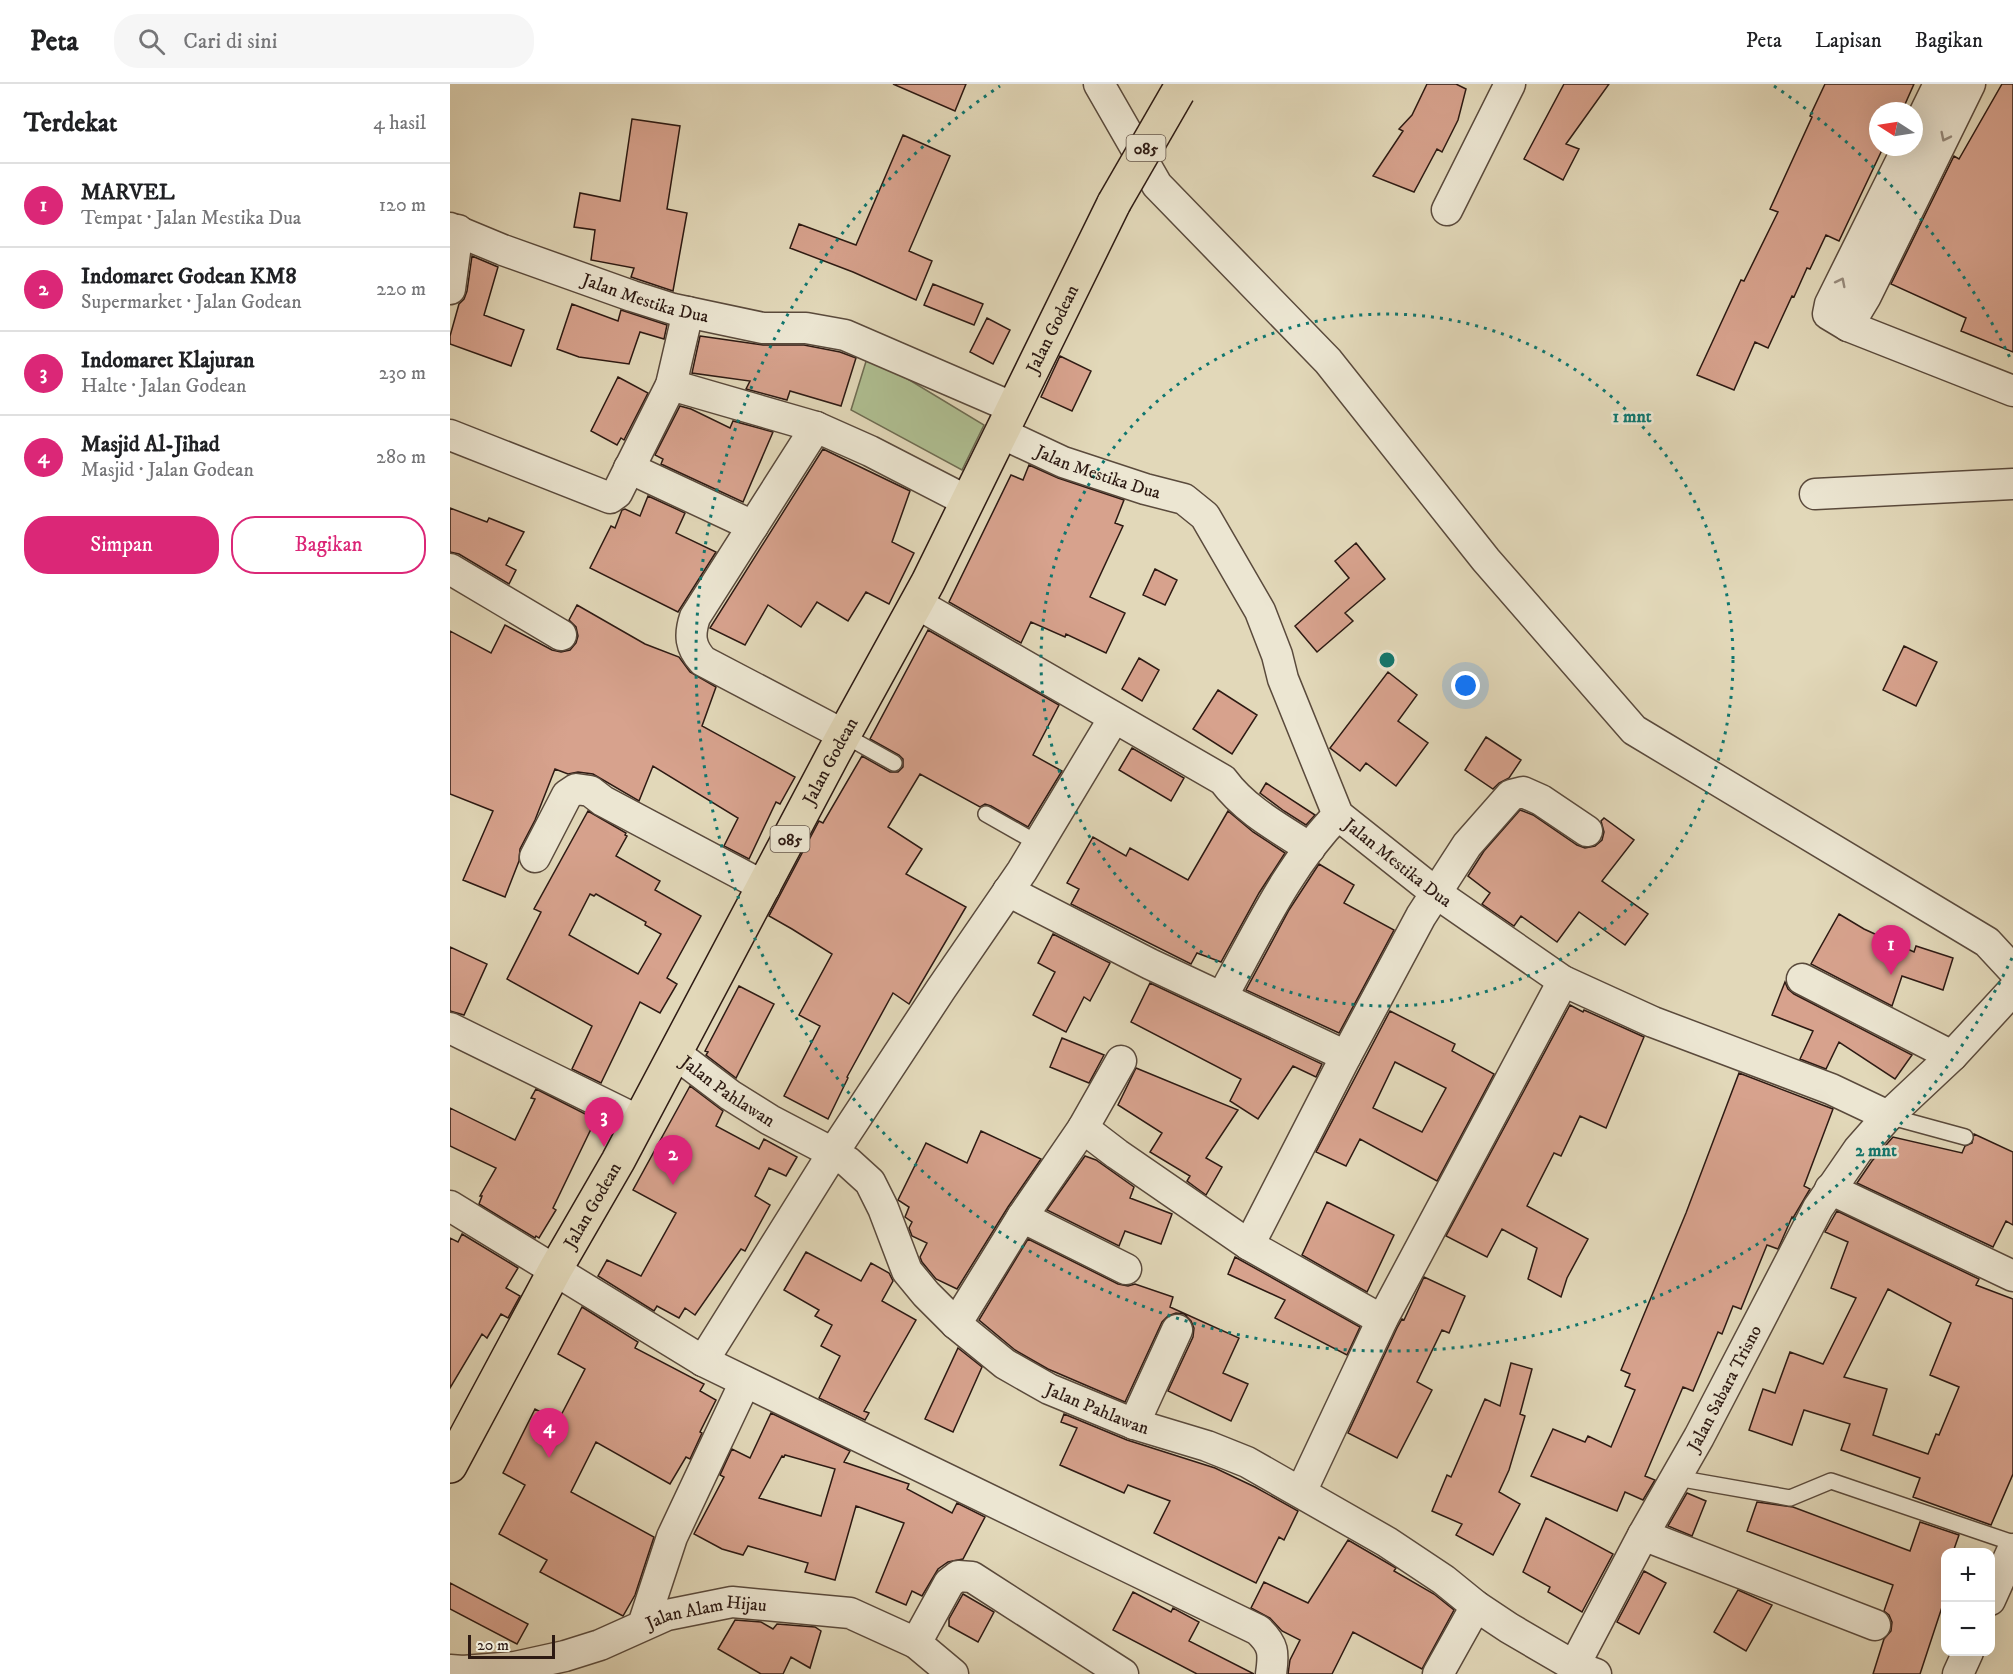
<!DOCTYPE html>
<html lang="id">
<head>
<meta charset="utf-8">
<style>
  body { margin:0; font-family:"IM FELL DW Pica",serif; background:#f6f6f6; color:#202124 }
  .controls { position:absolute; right:18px; bottom:18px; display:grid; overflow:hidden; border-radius:12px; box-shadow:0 6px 24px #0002 }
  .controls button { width:54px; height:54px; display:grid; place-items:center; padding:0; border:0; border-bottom:2px solid #e0e0e0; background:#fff; color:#202124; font:30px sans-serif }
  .compass { position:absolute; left:1419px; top:18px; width:54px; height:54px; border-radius:50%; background:#fff; box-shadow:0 6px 24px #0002; rotate:282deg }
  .scale { position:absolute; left:18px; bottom:15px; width:87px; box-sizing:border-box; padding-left:6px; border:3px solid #2d1a13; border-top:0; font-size:16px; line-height:21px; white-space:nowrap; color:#2d1a13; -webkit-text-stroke:4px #ece6d2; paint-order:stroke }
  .you { position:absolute; left:1016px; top:602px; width:21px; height:21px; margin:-15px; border:4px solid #fff; border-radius:50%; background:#1a73e8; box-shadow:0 0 0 9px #1a73e833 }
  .badge { display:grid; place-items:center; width:39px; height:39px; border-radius:50%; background:#db2777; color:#fff; font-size:20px; font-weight:700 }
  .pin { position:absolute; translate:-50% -50px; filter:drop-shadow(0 2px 3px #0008) }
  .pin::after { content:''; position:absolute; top:32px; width:21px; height:18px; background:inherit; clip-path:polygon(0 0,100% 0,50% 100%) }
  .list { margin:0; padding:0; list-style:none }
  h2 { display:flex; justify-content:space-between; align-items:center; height:78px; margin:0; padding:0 24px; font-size:26px }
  h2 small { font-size:20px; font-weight:400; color:#757577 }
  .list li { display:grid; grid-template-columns:39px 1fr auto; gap:18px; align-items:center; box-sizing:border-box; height:84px; padding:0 24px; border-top:2px solid #e0e0e0 }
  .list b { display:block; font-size:22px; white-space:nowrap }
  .list p { margin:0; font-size:20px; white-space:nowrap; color:#757577 }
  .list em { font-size:20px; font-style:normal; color:#757577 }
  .actions { display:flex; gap:12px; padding:18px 24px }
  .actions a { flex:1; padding:14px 0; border:2px solid #db2777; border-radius:24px; text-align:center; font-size:21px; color:#db2777 }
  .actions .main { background:#db2777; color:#fff }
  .icon { flex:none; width:33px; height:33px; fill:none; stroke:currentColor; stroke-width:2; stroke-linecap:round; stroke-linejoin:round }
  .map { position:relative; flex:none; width:1563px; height:1590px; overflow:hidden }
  header { display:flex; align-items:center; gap:36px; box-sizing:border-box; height:84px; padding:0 30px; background:#fff; border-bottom:2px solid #e0e0e0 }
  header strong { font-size:28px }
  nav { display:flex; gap:33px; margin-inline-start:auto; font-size:21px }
  .search { width:420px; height:54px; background:#f6f6f6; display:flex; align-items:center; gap:15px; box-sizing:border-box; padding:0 21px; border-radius:24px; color:#757577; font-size:22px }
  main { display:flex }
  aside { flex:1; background:#fff }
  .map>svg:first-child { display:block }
  .green { fill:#afbf92; stroke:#6e6c52; stroke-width:1.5 }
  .building { fill:#d7a28d; stroke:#2d1a13; stroke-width:1.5; fill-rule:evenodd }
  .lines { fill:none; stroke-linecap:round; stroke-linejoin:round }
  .lane-casing { stroke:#5a4a3c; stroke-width:18 }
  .street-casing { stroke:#5a4a3c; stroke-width:33 }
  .primary-casing { stroke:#2d1a13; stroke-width:36 }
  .lane { stroke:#ece6d2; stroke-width:15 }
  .street { stroke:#ece6d2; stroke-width:30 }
  .primary { stroke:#e2d8b9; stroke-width:33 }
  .primary-bridge-casing { stroke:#2d1a13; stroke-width:36; stroke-linecap:butt }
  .primary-bridge { stroke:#e2d8b9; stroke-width:33 }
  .oneway { stroke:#968a7c }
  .ring { fill:none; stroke:#0f766e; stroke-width:3; stroke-dasharray:3 6 }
  .labels { text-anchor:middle; stroke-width:5; stroke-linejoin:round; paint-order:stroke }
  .shield { fill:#ece6d2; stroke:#66574c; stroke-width:1.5 }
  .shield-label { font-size:16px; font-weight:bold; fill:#2d1a13 }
  .street-label { font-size:18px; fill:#2d1a13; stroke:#ece6d2 }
  .centre { fill:#0f766e; stroke:#ece6d2; stroke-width:3 }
  .ring-label { font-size:18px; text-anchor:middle; font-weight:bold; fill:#0f766e; stroke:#ece6d2; stroke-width:5; stroke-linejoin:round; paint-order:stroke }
</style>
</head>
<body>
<header>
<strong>Peta</strong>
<div class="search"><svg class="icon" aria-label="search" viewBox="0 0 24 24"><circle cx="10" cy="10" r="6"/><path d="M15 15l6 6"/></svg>Cari di sini</div>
<nav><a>Peta</a><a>Lapisan</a><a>Bagikan</a></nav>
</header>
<main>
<aside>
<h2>Terdekat<small>4 hasil</small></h2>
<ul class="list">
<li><span class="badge">1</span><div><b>MARVEL</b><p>Tempat · Jalan Mestika Dua</p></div><em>120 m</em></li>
<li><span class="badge">2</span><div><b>Indomaret Godean KM8</b><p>Supermarket · Jalan Godean</p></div><em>220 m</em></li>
<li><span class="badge">3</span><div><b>Indomaret Klajuran</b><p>Halte · Jalan Godean</p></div><em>230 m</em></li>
<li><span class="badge">4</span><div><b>Masjid Al-Jihad</b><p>Masjid · Jalan Godean</p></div><em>280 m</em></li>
</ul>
<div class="actions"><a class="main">Simpan</a><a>Bagikan</a></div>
</aside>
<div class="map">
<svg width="1563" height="1590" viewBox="0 0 1563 1590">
  <rect width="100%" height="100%" fill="#e2d8b9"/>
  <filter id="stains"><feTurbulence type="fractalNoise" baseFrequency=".00333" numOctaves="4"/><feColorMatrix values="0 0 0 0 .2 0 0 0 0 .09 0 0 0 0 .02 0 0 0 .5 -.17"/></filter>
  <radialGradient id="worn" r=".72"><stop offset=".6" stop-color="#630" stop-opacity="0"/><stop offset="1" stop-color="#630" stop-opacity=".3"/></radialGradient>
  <path class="green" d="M418,271L534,341L512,386L401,326Z"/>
  <path class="building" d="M443,0H516L505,27Z
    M977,0H1006L1016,5L1008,36L992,68L987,65L964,108L923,92L953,47L949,45L962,31Z
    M1114,0H1159L1116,60L1129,65L1113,96L1074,75Z
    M1375,0H1464L1452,27H1428V63L1432,66L1389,157L1376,151L1360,185L1357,184L1344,213L1342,212L1318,264L1305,258L1284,306L1247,291L1291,196L1294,197L1328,128L1320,125L1362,33L1360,32Z
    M1552,0H1563V268L1511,247L1516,234L1441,200L1504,72L1509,75Z
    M182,35L230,42L217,125L237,129L223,207L181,193L184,184L141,176L145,146L124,143L130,109L170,117Z
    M453,51L500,72L459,167L482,177L466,216L403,188L340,164L349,140L406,161Z
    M22,172L48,183L34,231L74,246L61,282L0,260V252L9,220L14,215L17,207Z
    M483,200L533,220L524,241L474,221Z
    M122,220L168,237L171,226L217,241L214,255L190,248L179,280L129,273L107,265Z
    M537,234L560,246L543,280L520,268Z
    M250,252L313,261H354L390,268L406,274L391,322L340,307L337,316L296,305L300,297L242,289Z
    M610,272L641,287L622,327L591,313Z
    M168,293L198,309L174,356L171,354L167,361L141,347Z
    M230,322L241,325L280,344L283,337L323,348L293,418L211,380L213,375L205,371Z
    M373,365L460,407L442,458L464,469L439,520L416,508L398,537L367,518L351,543L318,521L295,561L260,544Z
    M579,381L608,394L674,416L665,439L673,442L640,513L675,529L656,569L616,550L615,553L581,538L571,559L499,518L561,391L573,396Z
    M198,412L235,429L226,449L266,468L228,528L140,484L161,442L165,444L172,426L175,425L190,432Z
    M0,424L37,438L39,434L74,448L56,481L66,486L59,500L9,470L0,468Z
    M906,459L935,495L895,529L903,537L867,568L845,542L899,494L885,477Z
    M705,485L727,496L715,521L693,511Z
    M127,521L195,560L229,573L240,588L266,603L252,642L345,693L330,720L326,718L299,775L274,762L288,734L203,682L189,717L143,690L128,688L118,690L105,685L85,736L70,765L69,777L55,813L13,796L43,727L0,710V547L41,569L55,541L102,566L111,568L120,566L126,559L128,552L126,543L119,536Z
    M478,546L609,621L583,671L612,687L578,743L541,722L535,720L530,723L470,690L438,743L472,765L456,790L516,823L459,920L443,909L397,993L398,994L378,1035L334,1012L370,942L349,931L382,870L342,845L319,832L369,737L373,739L412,672L440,688H448L453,683V675L449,671L420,655Z
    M1454,562L1487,578L1466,622L1433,606Z
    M689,574L709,586L692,617L672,605Z
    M938,588L967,611L948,637L978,659L946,702L916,679L910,687L880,664Z
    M768,606L807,631L782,670L743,645Z
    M1036,653L1071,676L1059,694L1049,699L1043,705L1015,686Z
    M682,664L734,694L721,717L669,686Z
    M816,699L865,731L856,741L834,727L810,709Z
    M1070,726L1083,731L1127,761L1135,764L1145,762L1152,756L1154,748L1151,737L1154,734L1184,756L1152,797L1198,830L1175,861L1129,828L1107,858L1071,832L1064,842L1032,820L1040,809L1018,792L1034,767Z
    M138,727L176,749L175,751L177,752L166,772L210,797L205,806L251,832L217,894L227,900L210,929L190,918L151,999L122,985L142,942L57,895L91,828L84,825ZM140,810L144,812L146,810L196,838L195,841L211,850L188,890L119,851Z
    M778,727L803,748L835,769L809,809L771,878L747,869L741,880L621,820L629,805L617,799L643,753L676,772L680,764L738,796Z
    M869,780L904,801L894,819L944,846L889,949L796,906L839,826Z
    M1389,830L1414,845L1464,868L1466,862L1503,874L1493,906L1452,892L1442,922L1361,880Z
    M603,850L660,879L640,917L634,913L616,948L583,931L605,888L588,879Z
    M0,863L37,880L14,931L0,927Z
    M1335,898L1338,905L1344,910L1462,971L1445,995L1389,958L1376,985L1350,975L1363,947L1322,931Z
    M700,899L872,980L866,993L843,982L808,1035L780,1017L791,995L681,938Z
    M289,902L324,920L286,994L256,971L258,968L255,967Z
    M1120,921L1133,928L1134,926L1194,953L1156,1044L1130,1032L1111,1072L1104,1069L1077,1122L1138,1155L1117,1194L1111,1213L1078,1195L1087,1164L1052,1145L1037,1173L996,1152Z
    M940,927L1005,960L1002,967L1044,990L987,1097L910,1055L896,1082L866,1068ZM945,978L996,1004L972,1048L923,1024Z
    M612,954L654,971L639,999L600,983Z
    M686,984L788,1026L756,1074L772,1083L756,1111L737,1097L740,1092L700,1068L712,1049L668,1021Z
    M1289,989L1383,1025L1354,1102L1360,1105L1343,1134L1342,1133L1328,1165L1317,1161L1291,1225L1283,1222L1272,1250L1268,1248L1243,1307L1233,1303L1195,1392L1205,1396L1193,1416L1175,1408L1167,1427L1081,1392L1103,1345L1135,1358L1138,1352L1161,1363L1185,1306L1175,1302L1180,1290L1171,1286L1236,1129Z
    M240,1002L273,1027L266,1042L309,1065L314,1055L347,1073L336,1092L319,1084L305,1112L320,1121L295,1167L291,1165L245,1231L235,1224L229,1234L207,1222L204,1227L148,1192L157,1176L191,1192L226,1129L183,1106Z
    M86,1005L163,1044L159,1052L142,1043L103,1124L106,1126L89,1154L86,1152L85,1154L29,1120L32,1112H30L46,1084L0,1062V1024L65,1056L85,1015L81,1014Z
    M531,1047L591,1075L558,1123L507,1205L486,1195L472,1178L470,1173L477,1159L462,1152L459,1144L462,1138L455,1133L459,1123L448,1116L476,1059L517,1079Z
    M1524,1050L1563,1068V1141L1556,1137L1543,1163L1407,1099L1422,1077L1443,1053L1512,1069L1515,1062L1522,1059Z
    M635,1072L646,1076L684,1103L680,1114L722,1130L711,1160L675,1147L669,1162L597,1126Z
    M877,1118L944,1151L917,1208L852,1171Z
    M1387,1127L1529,1195L1526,1201L1563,1215V1390L1541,1441L1463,1413L1470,1394L1391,1366L1400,1340L1354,1326L1342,1361L1299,1346L1313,1305L1325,1309L1340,1268L1373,1280L1406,1214L1381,1204L1398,1158L1375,1148ZM1438,1205L1501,1239L1480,1291L1509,1303L1489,1351L1486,1350L1478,1370L1423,1351L1437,1305L1394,1293Z
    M12,1150L68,1184L56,1204L70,1212L58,1234L51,1230L37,1254L32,1250L0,1304V1154L8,1158Z
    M578,1155L668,1200L678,1202L685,1200L723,1213L720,1223L789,1254L773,1289L798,1300L781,1337L718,1307L743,1253L744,1244L741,1237L734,1230L726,1229L718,1232L712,1238L675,1318L598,1285L565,1266L529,1236Z
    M356,1168L411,1197L421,1179L439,1189L443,1197L432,1217L466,1236L414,1327L419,1329L415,1336L369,1314L390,1272L371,1262L382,1241L365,1232L369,1226L334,1206Z
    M785,1173L910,1243L897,1271L825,1234L835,1216L778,1190Z
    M974,1193L1015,1212L999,1249L992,1246L967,1298L982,1306L947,1374L898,1349L947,1244L952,1235L954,1236Z
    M132,1223L188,1258L185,1264L254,1300L250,1307L266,1316L250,1348L252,1349L240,1375L236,1373L220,1400L146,1358L121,1408L204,1453L185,1511L173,1532L90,1488L97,1476L49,1450L75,1401L53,1389L85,1325L108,1337L135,1285L108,1270Z
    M508,1264L532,1283L503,1348L475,1335Z
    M1061,1279L1082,1285L1070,1330L1075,1332L1059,1386L1049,1408L1070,1420L1043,1471L1006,1451L1012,1440L982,1427L997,1391L1001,1393L1035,1315L1050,1322Z
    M321,1329L400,1367L394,1378L459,1400L457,1405L502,1429L507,1419L535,1433L513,1475L498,1478L488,1485L472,1512L462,1507L456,1521L426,1508L454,1439L406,1422L385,1496L355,1488L358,1479L298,1462L293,1471L272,1465L244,1450L274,1393L270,1391L282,1365L300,1374ZM335,1371L385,1385L371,1432L309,1414L332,1372L334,1373Z
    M614,1330L677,1356L765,1384L805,1403L848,1427L834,1456L829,1453L806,1499L704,1449L720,1417L678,1401L674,1409L610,1381L627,1344L611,1338Z
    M1237,1409L1256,1417L1242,1452L1218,1442Z
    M1307,1418L1343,1423L1460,1467L1470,1438L1509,1451L1503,1468H1496V1511L1470,1590H1423L1434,1555L1441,1547L1442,1538L1439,1531L1434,1527L1443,1501L1297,1447Z
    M1096,1434L1163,1470L1132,1528L1098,1508L1100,1503L1073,1488Z
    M898,1456L946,1484L944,1487L984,1510L1004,1526L972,1585L903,1548L882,1590H838L840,1576L850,1556L832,1547L820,1534L801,1524L814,1498L858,1519Z
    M1194,1487L1216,1499L1189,1550L1167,1538Z
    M0,1499L78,1540L67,1560L0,1525Z
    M1288,1506L1322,1521L1296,1567L1264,1548Z
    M683,1508L721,1528L723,1524L749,1538L739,1557L804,1590H747L663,1546Z
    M513,1510L544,1528L528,1558L499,1542V1535Z
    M285,1536L311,1538L323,1545L327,1540L365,1543L371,1547L360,1584L341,1573L333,1590H311L268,1565Z"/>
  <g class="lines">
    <defs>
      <path id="lane" d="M394,651L444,679
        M536,730L589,760
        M1438,1032L1515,1053
        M1227,1394L1340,1414L1381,1397L1563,1459"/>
      <g id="street">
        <path d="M649,0L707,101L878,277L1036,476L1184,646L1537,858L1563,886"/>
        <path d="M1464,51L1489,0"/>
        <path d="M1458,63L1380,220L1378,230L1398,242L1563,307"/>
        <path d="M997,126L1060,0"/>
        <path id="s1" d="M0,144L53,166L182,212L223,225L313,244H356L395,251L564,324"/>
        <path d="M0,205L8,146"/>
        <path d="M1398,242L1416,212L1520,0"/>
        <path d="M221,301L366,343L420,367L517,417"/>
        <path d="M366,343L245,533C239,551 240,563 253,577L394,651"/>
        <path id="s2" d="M551,349L613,378L695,405L734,415L755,432L810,527L827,571L833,595L888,731L986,809L1113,897L1203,938L1381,1005L1438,1032"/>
        <path d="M0,351L160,414L167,409L221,301L238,228"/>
        <path d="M179,384L303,442"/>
        <path d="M1365,410L1563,400"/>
        <path d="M0,485L111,551"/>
        <path d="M466,519L773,696C795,726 829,744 860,764"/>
        <path d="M85,773L117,711L126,705L140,707L153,717L315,803"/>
        <path d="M558,807L700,880L896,972"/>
        <path d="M1352,895L1502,972"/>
        <path d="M772,913C806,852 839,780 888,731"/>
        <path d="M0,944L189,1037"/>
        <path id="s3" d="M226,970L280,1011L320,1036L383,1069L398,1078L420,1098L433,1124L457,1187L476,1210L506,1240L555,1280L599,1305L684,1340L757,1362L797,1378L937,1458L994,1496L1026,1522L1059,1544L1124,1582L1146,1590"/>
        <path d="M671,977L633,1044L667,1070L799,1161L932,1236"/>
        <path d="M1380,1105L1563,1192"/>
        <path d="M0,1122L253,1277L808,1546C824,1561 824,1569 821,1590"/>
        <path d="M572,1133L633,1044"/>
        <path d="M799,1161L896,972L971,832L1017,761L1061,711L1073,708L1091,716L1137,747"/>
        <path d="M506,1240L572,1133L676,1185"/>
        <path d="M253,1277L383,1069L491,905L572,787L664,634"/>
        <path d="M684,1340L727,1246"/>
        <path d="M851,1408L932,1236L1113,897"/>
        <path d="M1193,1451L1425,1541"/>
        <path d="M1540,1516L1563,1465"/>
        <path d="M193,1541L222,1453L295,1298"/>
        <path d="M466,1559L499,1499L508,1492L522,1493L673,1590"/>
        <path id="s4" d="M1124,1582L1193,1451L1249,1353L1368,1124L1408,1066L1438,1032L1502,972L1563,906"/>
        <path id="s5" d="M0,1586L13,1587L65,1583L115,1572L150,1561L217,1531L282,1518L400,1529L466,1559L503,1590"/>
        <path d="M988,1590L1026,1522"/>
        <path d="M1508,1590L1518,1568"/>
      </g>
      <g id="primary">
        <path id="s6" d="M0,1382L105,1186L168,1077L385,667L478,498L664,119"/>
      </g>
    </defs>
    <use href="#lane" class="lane-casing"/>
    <use href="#street" class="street-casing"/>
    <use href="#primary" class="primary-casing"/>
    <use href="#lane" class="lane"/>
    <use href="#street" class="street"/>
    <use href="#primary" class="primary"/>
    <defs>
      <path id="primary-bridge" d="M664,119L728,8"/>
    </defs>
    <use href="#primary-bridge" class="primary-bridge-casing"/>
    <use href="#primary-bridge" class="primary-bridge"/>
  </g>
  <defs><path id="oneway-chevron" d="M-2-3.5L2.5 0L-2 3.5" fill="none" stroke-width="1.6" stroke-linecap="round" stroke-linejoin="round" transform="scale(1.5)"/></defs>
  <g class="oneway">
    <use href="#oneway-chevron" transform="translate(1495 53) rotate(116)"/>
    <use href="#oneway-chevron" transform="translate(1391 198) rotate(-63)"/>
  </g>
  <g class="ring">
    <circle cx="937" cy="576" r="346"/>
    <path d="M1562 874A692 692 0 1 1 550 2M1324 2A692 692 0 0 1 1562 278"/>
  </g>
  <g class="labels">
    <g class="shield">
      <rect x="676.5" y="51" width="39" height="26" rx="4.5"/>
      <rect x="320.5" y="742" width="39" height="26" rx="4.5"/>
    </g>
    <g class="shield-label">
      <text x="696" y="70">085</text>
      <text x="340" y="761">085</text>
    </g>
    <g class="street-label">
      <text dy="6" stroke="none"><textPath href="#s1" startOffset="208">Jalan Mestika Dua</textPath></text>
      <text dy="6" stroke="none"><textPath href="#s6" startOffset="1287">Jalan Godean</textPath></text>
      <text dy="6" stroke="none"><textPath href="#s2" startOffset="105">Jalan Mestika Dua</textPath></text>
      <text dy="6" stroke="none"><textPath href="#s6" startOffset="801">Jalan Godean</textPath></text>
      <text dy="6" stroke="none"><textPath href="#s2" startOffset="627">Jalan Mestika Dua</textPath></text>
      <text dy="6" stroke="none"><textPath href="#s3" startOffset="64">Jalan Pahlawan</textPath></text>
      <text dy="6" stroke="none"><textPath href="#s6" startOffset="297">Jalan Godean</textPath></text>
      <text dy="6" stroke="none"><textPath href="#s4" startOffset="316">Jalan Sabara Trisno</textPath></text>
      <text dy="6" stroke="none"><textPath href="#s3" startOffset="568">Jalan Pahlawan</textPath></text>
      <text dy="6" stroke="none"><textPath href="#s5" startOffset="266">Jalan Alam Hijau</textPath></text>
    </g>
  </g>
  <circle cx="937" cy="576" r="9" class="centre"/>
  <g class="ring-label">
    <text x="1182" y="338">1 mnt</text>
    <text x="1426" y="1072">2 mnt</text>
  </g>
  <rect width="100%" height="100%" filter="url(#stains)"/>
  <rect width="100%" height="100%" fill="url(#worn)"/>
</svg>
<div class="controls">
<button>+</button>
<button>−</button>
</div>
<svg class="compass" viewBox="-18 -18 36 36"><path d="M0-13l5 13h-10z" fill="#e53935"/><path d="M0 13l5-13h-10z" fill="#757577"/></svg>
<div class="scale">20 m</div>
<div class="you"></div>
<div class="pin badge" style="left:1441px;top:891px">1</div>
<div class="pin badge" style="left:223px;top:1101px">2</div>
<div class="pin badge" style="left:154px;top:1063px">3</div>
<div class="pin badge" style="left:99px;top:1374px">4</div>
</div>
</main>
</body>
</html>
